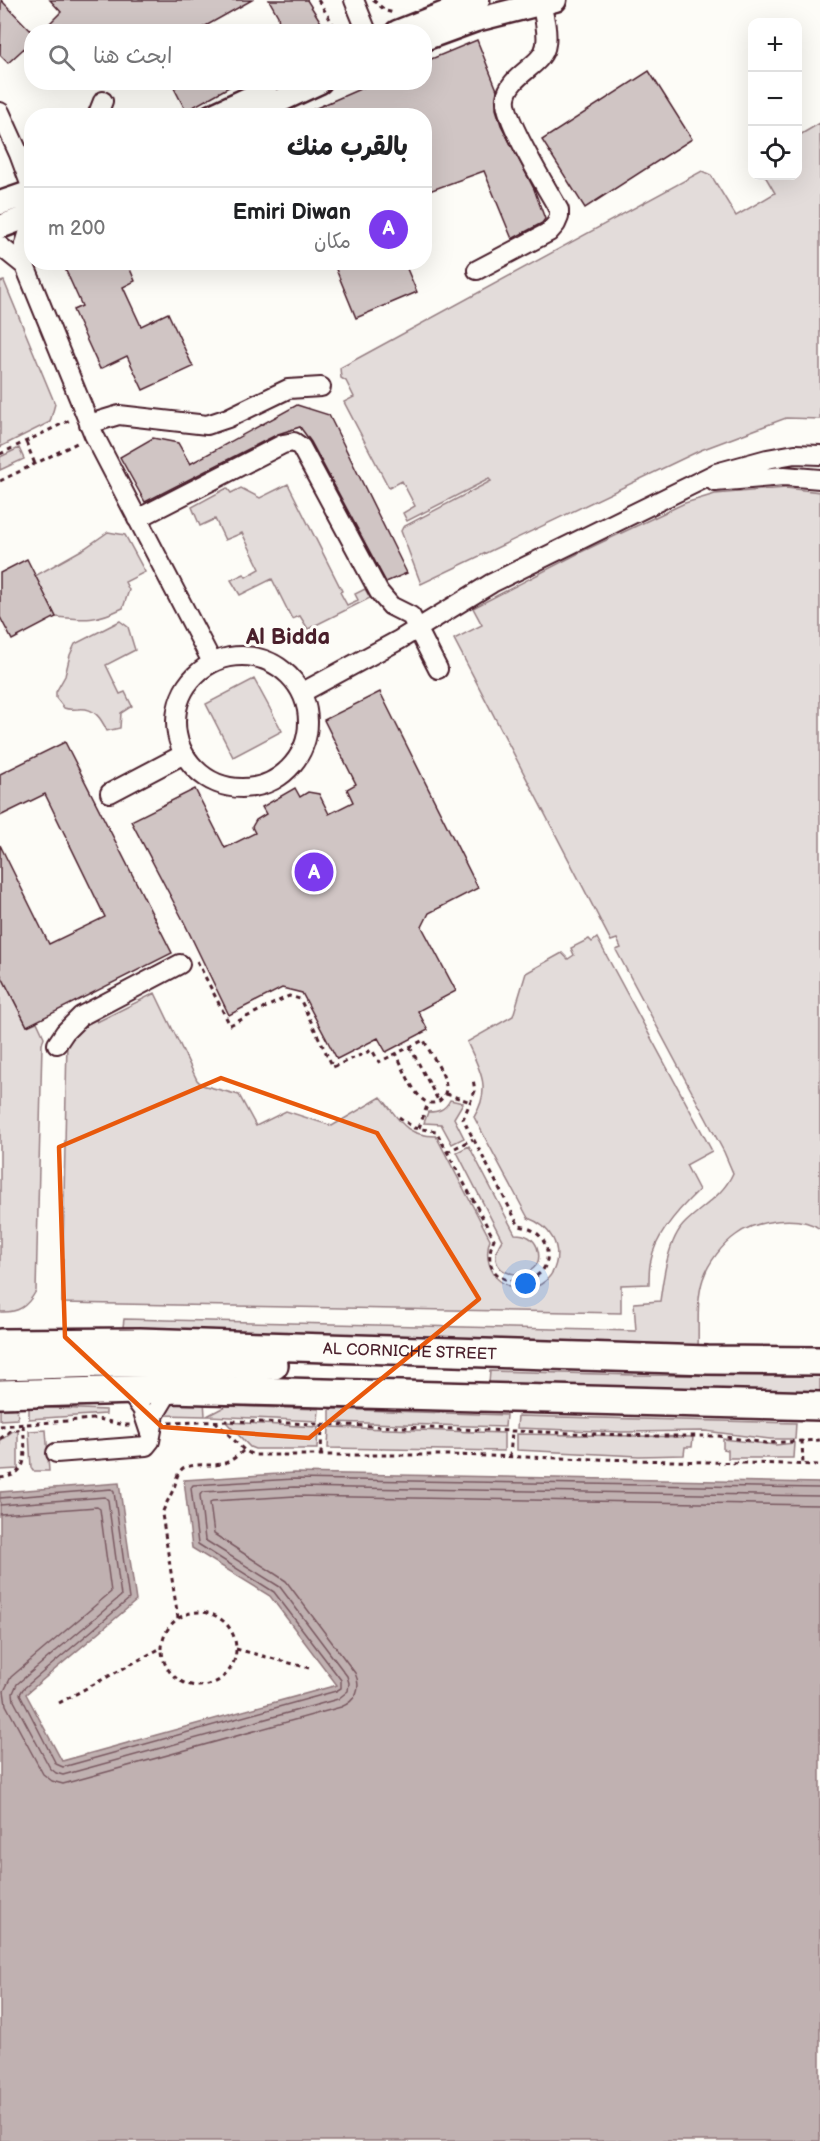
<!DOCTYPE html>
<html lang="ar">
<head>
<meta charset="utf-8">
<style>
  body { margin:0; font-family:"Balsamiq Sans","Playpen Sans Arabic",sans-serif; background:#f6f6f6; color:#202124; direction:rtl }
  .controls { position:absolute; right:18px; top:18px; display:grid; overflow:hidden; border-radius:12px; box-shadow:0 6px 24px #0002 }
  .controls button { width:54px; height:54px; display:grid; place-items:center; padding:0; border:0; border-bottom:2px solid #e0e0e0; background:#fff; color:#202124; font:30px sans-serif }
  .you { position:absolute; left:526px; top:1284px; width:21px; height:21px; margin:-15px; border:4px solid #fff; border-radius:50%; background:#1a73e8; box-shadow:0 0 0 9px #1a73e833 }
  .badge { display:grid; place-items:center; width:39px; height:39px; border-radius:50%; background:#7c3aed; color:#fff; font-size:20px; font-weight:700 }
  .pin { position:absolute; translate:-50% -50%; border:3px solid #fff; box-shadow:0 2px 6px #0006 }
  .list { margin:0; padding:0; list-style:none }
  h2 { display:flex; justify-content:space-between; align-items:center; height:78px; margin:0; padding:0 24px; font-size:26px }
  h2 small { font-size:20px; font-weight:400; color:#757577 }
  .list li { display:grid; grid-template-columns:39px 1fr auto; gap:18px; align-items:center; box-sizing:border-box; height:84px; padding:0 24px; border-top:2px solid #e0e0e0 }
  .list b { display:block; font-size:22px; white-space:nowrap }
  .list p { margin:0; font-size:20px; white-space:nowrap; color:#757577 }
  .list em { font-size:20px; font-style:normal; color:#757577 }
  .icon { flex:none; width:33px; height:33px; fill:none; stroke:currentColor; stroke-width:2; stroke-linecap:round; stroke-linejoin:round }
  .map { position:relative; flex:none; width:820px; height:2141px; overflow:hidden; direction:ltr }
  .search { position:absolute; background:#fff; box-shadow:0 6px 24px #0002; left:24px; top:24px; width:408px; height:66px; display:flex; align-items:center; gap:15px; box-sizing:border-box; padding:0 21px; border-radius:24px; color:#757577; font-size:22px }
  .panel { position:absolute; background:#fff; box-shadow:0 6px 24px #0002; left:24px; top:108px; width:408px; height:162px; border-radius:24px; direction:rtl }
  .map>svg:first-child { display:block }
  .green { fill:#e3dcda; stroke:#967e82; stroke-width:1.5 }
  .water { fill:#c0b1b1; stroke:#91777b; stroke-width:1.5 }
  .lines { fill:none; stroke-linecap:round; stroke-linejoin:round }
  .shore { stroke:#795961; stroke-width:1.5 }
  .building { fill:#d0c5c4; stroke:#4a1f2b; stroke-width:1.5 }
  .minor-casing { stroke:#4a1f2b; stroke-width:22 }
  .major-casing { stroke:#4a1f2b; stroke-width:27 }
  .highway-casing { stroke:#4a1f2b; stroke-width:32 }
  .path { stroke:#4a1f2b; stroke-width:3; stroke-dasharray:4.5 4.5; stroke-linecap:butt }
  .minor { stroke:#fdfcf7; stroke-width:18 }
  .major { stroke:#fdfcf7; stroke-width:22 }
  .highway { stroke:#fdfcf7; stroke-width:27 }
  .marked { fill:none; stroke:#e8590c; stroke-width:4.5; stroke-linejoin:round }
  .labels { text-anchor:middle; stroke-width:6; stroke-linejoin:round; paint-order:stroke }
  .street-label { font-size:16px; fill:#4a1f2b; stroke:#fdfcf7 }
  .district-label { font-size:22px; font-weight:bold; fill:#4a1f2b; stroke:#fdfcf7 }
</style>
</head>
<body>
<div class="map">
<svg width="820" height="2141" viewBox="0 0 820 2141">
  <rect width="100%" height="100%" fill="#fdfcf7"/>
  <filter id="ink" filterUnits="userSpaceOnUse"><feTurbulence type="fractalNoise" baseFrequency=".0167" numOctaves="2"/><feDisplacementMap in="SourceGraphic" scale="12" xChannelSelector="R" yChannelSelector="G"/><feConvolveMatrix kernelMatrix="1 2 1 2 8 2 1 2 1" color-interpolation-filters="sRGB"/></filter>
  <g filter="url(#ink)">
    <path class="green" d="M820,123V419L786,418L701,450L421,584L401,531L403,527L491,481L489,479L407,521L403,513L415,506L402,481L389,488L344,402L354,397L346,381L341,378L340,368L702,171L711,175L736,216L775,193L765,176H798V136Z
      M4,281L55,404L50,422L0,447V282Z
      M19,448L24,459L0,470V457Z
      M288,484L342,591L340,592L347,605L358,600L355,594L365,589L370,598L308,629L300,616L292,619L272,579L240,595L231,580L244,574L246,577L260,569L242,533L225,540L215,519L200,526L192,507L227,488L231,493L241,488L260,498Z
      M786,488L820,492V1229C800,1214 756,1220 736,1235C723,1244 708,1263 703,1279C696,1300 699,1326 698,1348L123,1327L124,1319L636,1331L634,1303L660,1301C663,1279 668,1239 685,1223C702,1206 723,1196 733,1173L724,1152L616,950L621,948L617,939L611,941L454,639L482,625L473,608L581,552L685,503L715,494Z
      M108,532L125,535L145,572L125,582L129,590L123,608C96,621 86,620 56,617L35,576L85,548Z
      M120,621L128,627L135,650L106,665L120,694L125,692L132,706L121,713L120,728L107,731C101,718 94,707 78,709C72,709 69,710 64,708L56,698V692L65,676L70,655L75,644Z
      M254,679L282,731L233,757L206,704Z
      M597,938L712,1151L686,1165L699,1190C680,1208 656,1234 651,1260C649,1267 649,1276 649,1284L621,1285V1313L62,1303L67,1040L93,1014L97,1022L155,993L197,1080L202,1085L239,1095L256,1126L286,1111L332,1126L381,1097C399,1118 403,1136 436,1136L490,1239C486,1251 487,1263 494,1274C498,1281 505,1285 512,1287C558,1300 577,1236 528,1218L474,1117C492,1088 480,1070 467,1042L513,1016L526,973L562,953L568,959L574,955L571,948L589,939L592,942Z
      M0,973L27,1026L37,1022L44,1037L42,1044L36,1291C27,1307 18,1313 0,1312Z
      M450,1100L463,1103L454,1118L464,1138L452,1144L441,1124L424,1123L428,1112C438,1112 445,1110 450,1100Z
      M469,1146L515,1234C524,1234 533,1237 537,1247C551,1286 474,1282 502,1240L457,1152Z
      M490,1371L634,1375L820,1376V1392L489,1383Z
      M204,1400L205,1416L161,1415L169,1403Z
      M17,1406L18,1419L0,1420V1407Z
      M226,1406L319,1409L318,1421L207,1416Z
      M29,1407L106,1410V1414L29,1419Z
      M330,1409L506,1415L505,1427L330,1422Z
      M518,1416L796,1423L795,1439H770L705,1431L622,1432L517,1428Z
      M226,1422L318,1427L317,1449H255L250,1447Z
      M329,1427L504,1433V1451L328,1448Z
      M18,1430V1469L0,1470V1441L13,1431Z
      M46,1430L49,1471H33L31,1468L29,1431Z
      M517,1434L693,1437L692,1447H685L684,1455L639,1456L517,1450Z
      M723,1439L776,1445L794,1443L793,1458H728V1450L723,1449Z"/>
    <path class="water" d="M294,1473L820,1483V2141H0V1492L119,1483L136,1601L26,1694L62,1761L337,1685L270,1596L192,1548L184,1480Z"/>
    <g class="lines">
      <path class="shore" d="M0,1498L111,1489L114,1492L129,1599L23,1689L20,1694L56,1764L63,1767L336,1691L341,1688V1680L274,1592L198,1544L191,1488L193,1485L294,1479L820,1488
        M0,1505L105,1497L108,1500L121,1596L17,1684L13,1693L14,1701L50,1768L56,1773L63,1775L338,1699L348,1691L349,1683L347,1676L280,1587L205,1540L200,1495L202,1492L294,1487L820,1496
        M0,1514L97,1507L100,1509L111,1592L11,1677L4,1691L6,1705L43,1774L52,1781L63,1784L341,1707C356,1701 362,1688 355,1673L286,1581L214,1534L210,1503L212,1501L295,1496L820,1505"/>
    </g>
    <path class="building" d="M1,0L32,32V41L8,63L0,55Z
      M50,0H252L195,32H41L61,12Z
      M269,0H307L327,32H280L278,16Z
      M477,40L497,90L496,109L501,125L534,189L545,219L542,223L512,239L484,171L424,193V116H298L376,82H424V62Z
      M649,71L692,139L585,208L542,140Z
      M184,82H238L186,111L174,88Z
      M62,262H127L135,281L123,287L141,326L168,313L193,367L143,390L127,356L100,369L73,310L82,306Z
      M333,262H404L417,292L356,318Z
      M297,405L329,415L407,573L386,582L311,442L300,427L278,434L145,502L120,457L153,438L178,443L190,464Z
      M27,559L56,617L12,640L0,617V573Z
      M380,692L478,888L429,913L422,927L456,991L418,1011L428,1030L386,1052L378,1038L337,1059L302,993L282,988L229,1015L182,918L131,821L195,789L225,848L255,833L252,827L256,820L266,814L262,807L295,788L300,797L308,792L319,794L329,814L353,802L347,789L356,784L324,720Z
      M65,742L172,953L27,1026L0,973V845L49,944L105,917L45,794L0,816V774Z"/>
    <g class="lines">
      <defs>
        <path id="minor" d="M354,0L367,32
          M0,112L19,154L32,189
          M97,116L103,101
          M32,221L25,244V266L94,435L212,662
          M0,246L25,266
          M477,270L549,232L556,224L559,217V210C548,190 503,118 506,98C509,74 544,66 546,44C548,31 544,16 541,3
          M89,424L119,415L207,425L228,418L288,389L321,387
          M715,482L784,476L820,479
          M137,519L283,444L294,442L301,447L379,592L391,606L411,616L438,669
          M176 722a66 66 0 1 1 132 0a66 66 0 1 1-132 0Z
          M303,692L399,640L492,583L716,473L767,459L795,454L820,455
          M110,793L184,754
          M57,1044L65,1032L81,1016L180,964
          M128,1390L142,1409L150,1433
          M56,1453L146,1446L150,1441L155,1414L170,1389"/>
        <path id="major" d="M397,32L478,0
          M424,39L476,20L555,0
          M211,116L265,91
          M247,116L320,82
          M0,203L32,192
          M0,227L32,215"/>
        <g id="highway">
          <path id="s1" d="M0,1343L140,1342L708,1360L820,1361"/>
          <path d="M0,1366L104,1363L274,1365"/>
          <path d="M0,1394L170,1389L820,1406"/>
        </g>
      </defs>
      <use href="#minor" class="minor-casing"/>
      <use href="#major" class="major-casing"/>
      <use href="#highway" class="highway-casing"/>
      <path class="path" d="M318,0L338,32
        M373,0L386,11L394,13
        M26,442L35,464
        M0,454L70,420
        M0,481L79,442
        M197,961L230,1025L289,996L300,999L333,1067L372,1050L379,1062L424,1040C430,1054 444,1071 446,1086C447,1101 431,1109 421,1098C410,1087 403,1067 396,1053
        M410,1047L439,1102
        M446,1094L471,1102
        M399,1117L414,1128L436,1131L494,1239C469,1296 563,1293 545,1244C540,1233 531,1228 519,1226L463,1119L475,1091L473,1079
        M419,1128L428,1103
        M447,1152L473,1139
        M215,1421L244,1450L253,1455H449L820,1465
        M169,1423L231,1421L655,1436H719L766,1443L820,1440
        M0,1426L93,1419C107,1419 118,1426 132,1425
        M0,1439L10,1431L23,1429
        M802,1440L803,1465
        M321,1455L322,1424
        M510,1457L512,1431
        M0,1478C33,1475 24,1448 23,1424
        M162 1649a37 37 0 1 1 74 0a37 37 0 1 1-74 0Z
        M178,1618L162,1514C165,1505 169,1499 173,1490C177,1482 175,1475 183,1468C208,1459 218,1475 244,1450
        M236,1649L309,1668
        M59,1703L161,1648"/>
      <use href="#minor" class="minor"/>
      <use href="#major" class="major"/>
      <use href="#highway" class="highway"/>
    </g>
  </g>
  <path class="marked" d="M221,1078L377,1133L479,1299L309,1438L162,1427L65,1337L59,1147Z"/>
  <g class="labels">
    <g class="street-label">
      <text dy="6" stroke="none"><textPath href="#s1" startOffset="410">AL CORNICHE STREET</textPath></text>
    </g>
    <g class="district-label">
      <text x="288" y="644">Al Bidda</text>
    </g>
  </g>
</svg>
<div class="controls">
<button>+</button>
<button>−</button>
<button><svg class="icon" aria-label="locate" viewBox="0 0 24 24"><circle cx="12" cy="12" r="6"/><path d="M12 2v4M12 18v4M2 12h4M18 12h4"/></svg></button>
</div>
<div class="you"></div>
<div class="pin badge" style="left:314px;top:872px">A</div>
<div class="search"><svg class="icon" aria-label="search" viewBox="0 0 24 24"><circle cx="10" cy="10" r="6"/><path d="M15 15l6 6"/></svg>ابحث هنا</div>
<section class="panel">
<h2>بالقرب منك<small></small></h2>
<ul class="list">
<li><span class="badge">A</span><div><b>Emiri Diwan</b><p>مكان</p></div><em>200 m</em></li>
</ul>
</section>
</div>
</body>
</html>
